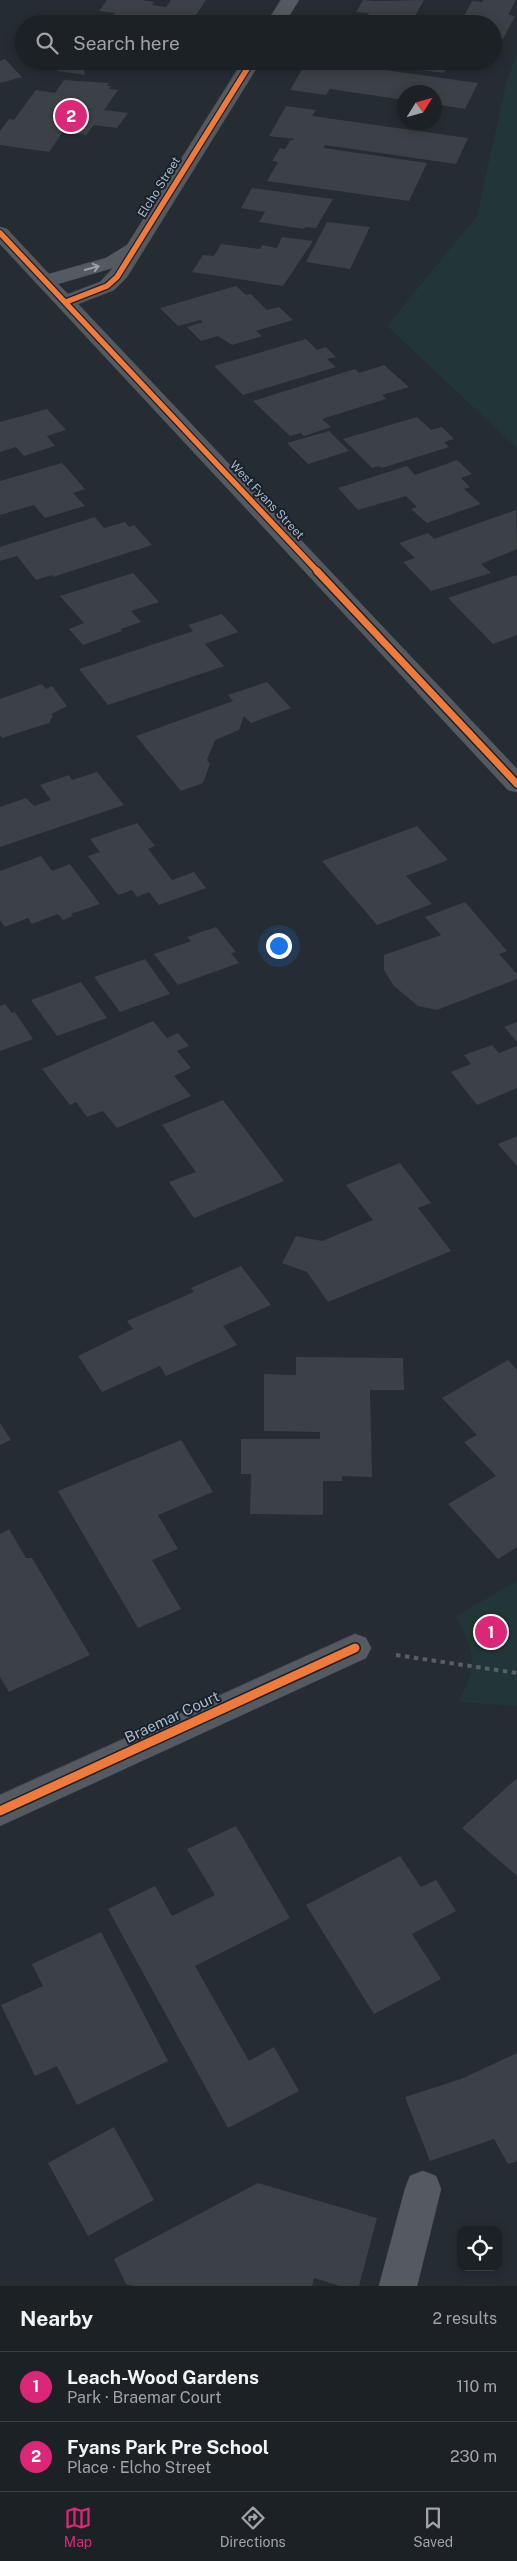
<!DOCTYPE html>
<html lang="en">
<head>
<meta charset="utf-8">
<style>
  body { margin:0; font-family:"Public Sans",sans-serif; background:#292e32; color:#f1f3f6 }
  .controls { position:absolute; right:15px; bottom:15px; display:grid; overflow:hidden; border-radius:10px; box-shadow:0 2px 12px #0003 }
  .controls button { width:45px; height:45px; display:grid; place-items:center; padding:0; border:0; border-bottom:1px solid #3a3e43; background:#1c2126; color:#f1f3f6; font:25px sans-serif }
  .compass { position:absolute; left:397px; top:85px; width:45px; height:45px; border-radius:50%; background:#1c2126; box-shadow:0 2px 12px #0003; rotate:53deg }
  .you { position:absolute; left:278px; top:945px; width:18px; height:18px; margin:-12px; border:4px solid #fff; border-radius:50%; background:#1a73e8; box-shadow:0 0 0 8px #1a73e833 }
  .badge { display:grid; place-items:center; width:32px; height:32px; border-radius:50%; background:#db2777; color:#fff; font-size:16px; font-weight:700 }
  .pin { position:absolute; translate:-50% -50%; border:2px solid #fff; box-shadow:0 1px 5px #0006 }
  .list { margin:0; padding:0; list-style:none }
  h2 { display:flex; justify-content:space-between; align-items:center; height:65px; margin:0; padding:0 20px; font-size:21px }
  h2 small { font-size:16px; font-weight:400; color:#a0a3a7 }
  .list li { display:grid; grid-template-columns:32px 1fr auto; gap:15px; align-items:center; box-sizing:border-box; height:70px; padding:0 20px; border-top:1px solid #3a3e43 }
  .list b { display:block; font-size:19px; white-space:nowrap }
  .list p { margin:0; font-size:16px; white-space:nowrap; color:#a0a3a7 }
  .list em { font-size:16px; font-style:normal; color:#a0a3a7 }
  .icon { flex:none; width:28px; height:28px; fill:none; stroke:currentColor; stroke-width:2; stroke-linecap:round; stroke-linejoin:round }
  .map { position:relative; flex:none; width:517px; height:2286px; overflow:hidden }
  .search { position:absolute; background:#1c2126; box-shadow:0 2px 12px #0003; left:15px; right:15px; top:15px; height:55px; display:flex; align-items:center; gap:12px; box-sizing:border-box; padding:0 18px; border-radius:28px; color:#a0a3a7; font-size:19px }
  .sheet { height:205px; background:#1c2126 }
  nav { display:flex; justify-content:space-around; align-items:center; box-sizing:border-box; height:70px; border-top:1px solid #3a3e43; background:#1c2126; font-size:14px; color:#a0a3a7 }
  nav a { display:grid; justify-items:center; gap:2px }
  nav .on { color:#db2777 }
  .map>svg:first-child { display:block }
  .green { fill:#223638 }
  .building { fill:#3c4147 }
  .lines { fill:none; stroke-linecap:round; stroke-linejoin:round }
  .minor-casing { stroke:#42484d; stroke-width:1 }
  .path { stroke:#585e64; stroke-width:4; stroke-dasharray:4.5 4.5; stroke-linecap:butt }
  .minor { fill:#545a60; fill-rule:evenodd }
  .cycleway-far2-casing { stroke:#18222d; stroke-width:8 }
  .cycleway-far1-casing { stroke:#18222d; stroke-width:10 }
  .cycleway-casing { stroke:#18222d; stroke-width:12 }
  .cycleway-far2 { stroke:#f17a3a; stroke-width:5.5 }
  .cycleway-far1 { stroke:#f17a3a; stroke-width:7 }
  .cycleway { stroke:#f17a3a; stroke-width:9 }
  .oneway { stroke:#97a0ac }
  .labels { text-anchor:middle; stroke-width:4; stroke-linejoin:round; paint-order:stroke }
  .far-street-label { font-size:12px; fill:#adb8c5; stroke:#18222d }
  .street-label { font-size:15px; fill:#adb8c5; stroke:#18222d }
</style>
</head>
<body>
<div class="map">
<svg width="517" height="2286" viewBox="0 0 517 2286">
  <rect width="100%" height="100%" fill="#252c32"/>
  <path class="green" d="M517,54V448L387,326L477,216L506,84Z
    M517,1581V1706L458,1702C479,1664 475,1653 456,1616Z"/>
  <path class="building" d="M107,0H142L154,2L152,5L166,7L171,0H206L190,24L107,23L115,13L99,11Z
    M363,0L376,1L424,0L415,16L421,17L417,24L365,20L369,13L356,12Z
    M483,0H516L508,15L515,16L503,39L493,37V24H460L472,1L482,2Z
    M5,59L22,77L0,83V61Z
    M57,61H82L85,75L58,71Z
    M307,61L342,64L478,83L465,109L434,104V92H404V100L330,89L326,95L290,90Z
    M394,61L422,62L449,61L444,73L391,66Z
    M64,80L109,83L107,86H111L109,89L118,90L104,110L128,113L117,128L94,125L86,135L63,132L49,152L0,145V131L9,119L14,120L36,90L55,93Z
    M286,106L316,110L312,116L468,138L456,164L325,145L324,148L427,163L409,201L267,181L278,162L272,161L280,148L285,149L290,141L295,139L269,136Z
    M252,188L333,199L316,228L305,227L304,229L259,222L265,212L241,208Z
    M327,222L370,227L350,269L306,262Z
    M282,237L313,241L283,286L192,272L203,255L214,256L221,244L260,249L262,245L277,248Z
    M236,286L246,295L251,294L267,310L279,307L293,320L256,331L262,336L232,345L218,336L201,341L187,327L203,322L200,320L178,326L160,308Z
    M306,339L317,350L326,347L336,357L327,359L336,367L243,395L214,366Z
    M384,365L409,387L382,395L386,399L322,419L331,427L304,436L301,433L290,436L253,401L355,369L359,373Z
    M47,409L66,430L47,436L55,446L24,456L16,447L0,452V422Z
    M417,417L431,430L442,427L454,439L444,442L449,447L382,468L379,466L372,468L343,439Z
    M329,431L349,451L308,464L287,443Z
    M457,460L472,474L461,478L470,487L464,489L481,504L427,523L411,509L417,507L406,496L358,510L338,488L407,466L415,475Z
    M62,463L85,489L73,493L85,506L45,518L34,505L0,515V481Z
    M516,510L517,549L481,564L491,573L431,591L403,562L415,558L399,543L428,533L434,539Z
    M95,517L104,528L125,522L129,527L134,525L152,545L53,577L52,575L36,580L17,556L0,561V547Z
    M133,573L159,602L131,611L141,622L121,629L122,631L83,645L69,629L84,623L60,596Z
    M517,575V635L493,644L448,598Z
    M222,614L238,632L205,644L224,666L108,705L79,669L193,631L188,625Z
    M267,682L291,708L251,723L244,716L239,730L215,740L207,760L210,764L203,783L181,791L136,736L233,701L228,695Z
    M42,684L46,689L52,686L67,706L51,714L53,716L49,723L2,738L0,735V699Z
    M97,772L124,805L0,847V807L26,798L34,806L51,800L40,785L69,775L72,780Z
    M137,823L155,846L148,849L172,880L194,872L206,888L159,905L149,892L137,897L132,890L118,895L88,856L100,852L90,839Z
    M417,826L448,860L406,876L432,904L377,925L322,861Z
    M41,856L52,871L70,864L100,904L71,914L73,916L63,920L58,914L32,924L28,918L5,927L0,920V871Z
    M465,902L507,951L499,954L517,974V979L437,1010L418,1006L394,986L384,970V955L441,935L425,917Z
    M216,927L236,952L231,953L239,963L178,985L154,954L191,941L187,937Z
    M145,959L170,994L120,1012L94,977Z
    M81,982L107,1018L57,1036L31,1000Z
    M5,1004L12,1013L15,1012L33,1039L0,1051V1006Z
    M153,1021L167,1038L178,1033L189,1046L177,1051L191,1068L174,1076L191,1096L117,1128L103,1111L87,1117L76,1102L70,1105L42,1069Z
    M517,1022V1042L504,1027Z
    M492,1045L499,1053L517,1046V1088L477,1105L451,1072L471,1064L464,1055Z
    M223,1100L284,1181L194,1218L169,1182L196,1172L162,1125Z
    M517,1136V1166L498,1144Z
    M400,1163L431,1203L418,1208L451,1251L328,1302L307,1272L282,1263L296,1236L322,1241L373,1220L346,1185Z
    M241,1266L271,1305L223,1326L237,1345L166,1376L160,1366L102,1392L78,1356L133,1329L127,1321L194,1292L191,1288Z
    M296,1357L403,1358L404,1390H370L372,1477L342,1476V1481H323V1515L250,1514L251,1474H241V1439H320V1432L264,1431V1374L296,1375Z
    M508,1360L517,1370V1547L498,1559L448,1504L496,1476L464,1442L477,1435L442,1398Z
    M0,1423L11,1440L0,1445Z
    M181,1440L213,1492L158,1515L178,1549L152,1560L181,1609L138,1628L58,1491Z
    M9,1529L26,1558H32L90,1655L9,1692L0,1677V1534Z
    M517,1778V1876L462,1828Z
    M236,1826L290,1918L195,1966L249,2061L274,2047L299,2091L228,2128L108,1909L155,1886L172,1916L215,1895L187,1849Z
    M400,1856L421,1887L436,1880L456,1911L412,1934L441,1979L374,2014L306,1905Z
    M101,1932L168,2061L77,2105L57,2066L35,2076L1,2005L43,1986L32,1964Z
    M517,2053V2161L508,2164L494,2139L430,2161L405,2097L461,2079Z
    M114,2127L154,2200L88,2236L48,2163Z
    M258,2183L377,2218L359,2286H340L314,2278L312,2286H134L126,2284L114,2259Z"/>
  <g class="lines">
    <defs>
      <path id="minor" d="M281,0H299L284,24H266Z
        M243,61H261L127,277L114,290L78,304L517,769V792L508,790L0,244V227L7,229L49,274L106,258L127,245ZM113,268L100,282L68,294L58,284Z
        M355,1634L366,1638L371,1648L366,1658L0,1826V1795Z
        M423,2171L436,2176L441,2189L417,2286H379L405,2189L410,2176Z"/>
    </defs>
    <use href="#minor" class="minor-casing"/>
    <path class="path" d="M396,1655L517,1673"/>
    <use href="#minor" class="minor"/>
    <defs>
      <path id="cycleway-far2" d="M0,233L319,573
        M66,302L107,286L117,277L252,61"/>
      <path id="cycleway-far1" d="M317,571L517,784"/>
      <path id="cycleway" d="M0,1811L355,1648"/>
    </defs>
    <use href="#cycleway-far2" class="cycleway-far2-casing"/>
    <use href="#cycleway-far1" class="cycleway-far1-casing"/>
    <use href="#cycleway" class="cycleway-casing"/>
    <use href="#cycleway-far2" class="cycleway-far2"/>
    <use href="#cycleway-far1" class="cycleway-far1"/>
    <use href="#cycleway" class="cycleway"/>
  </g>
  <defs><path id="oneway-shaft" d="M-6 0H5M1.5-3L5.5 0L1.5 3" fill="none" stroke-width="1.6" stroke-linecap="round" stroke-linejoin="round" transform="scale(1.25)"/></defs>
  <use class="oneway" href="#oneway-shaft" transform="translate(92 268) rotate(-16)"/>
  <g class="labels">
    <g class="far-street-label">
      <text transform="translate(159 187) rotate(-58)" y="4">Elcho Street</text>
      <text transform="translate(267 500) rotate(47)" y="4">West Fyans Street</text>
    </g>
    <g class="street-label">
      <text transform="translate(172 1717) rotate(-25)" y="5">Braemar Court</text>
    </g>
  </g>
</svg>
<div class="controls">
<button><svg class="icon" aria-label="locate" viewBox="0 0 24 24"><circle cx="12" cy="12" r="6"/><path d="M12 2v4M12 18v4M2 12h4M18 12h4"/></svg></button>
</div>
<svg class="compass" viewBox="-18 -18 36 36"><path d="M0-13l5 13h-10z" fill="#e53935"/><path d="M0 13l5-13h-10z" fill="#a0a3a7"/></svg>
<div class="you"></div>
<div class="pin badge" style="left:491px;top:1632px">1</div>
<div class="pin badge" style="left:71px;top:116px">2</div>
<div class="search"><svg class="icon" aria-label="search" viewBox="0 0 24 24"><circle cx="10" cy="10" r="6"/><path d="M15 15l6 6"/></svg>Search here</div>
</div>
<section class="sheet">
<h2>Nearby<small>2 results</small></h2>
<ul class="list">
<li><span class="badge">1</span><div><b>Leach-Wood Gardens</b><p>Park · Braemar Court</p></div><em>110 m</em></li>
<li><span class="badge">2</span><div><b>Fyans Park Pre School</b><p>Place · Elcho Street</p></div><em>230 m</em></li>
</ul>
</section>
<nav>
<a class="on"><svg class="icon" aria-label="map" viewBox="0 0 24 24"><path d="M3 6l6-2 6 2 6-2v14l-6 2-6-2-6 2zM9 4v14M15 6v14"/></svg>Map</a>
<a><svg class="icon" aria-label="directions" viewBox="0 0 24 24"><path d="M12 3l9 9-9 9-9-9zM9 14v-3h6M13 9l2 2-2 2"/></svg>Directions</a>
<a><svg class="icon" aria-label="saved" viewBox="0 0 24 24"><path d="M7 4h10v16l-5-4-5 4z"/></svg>Saved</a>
</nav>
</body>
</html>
